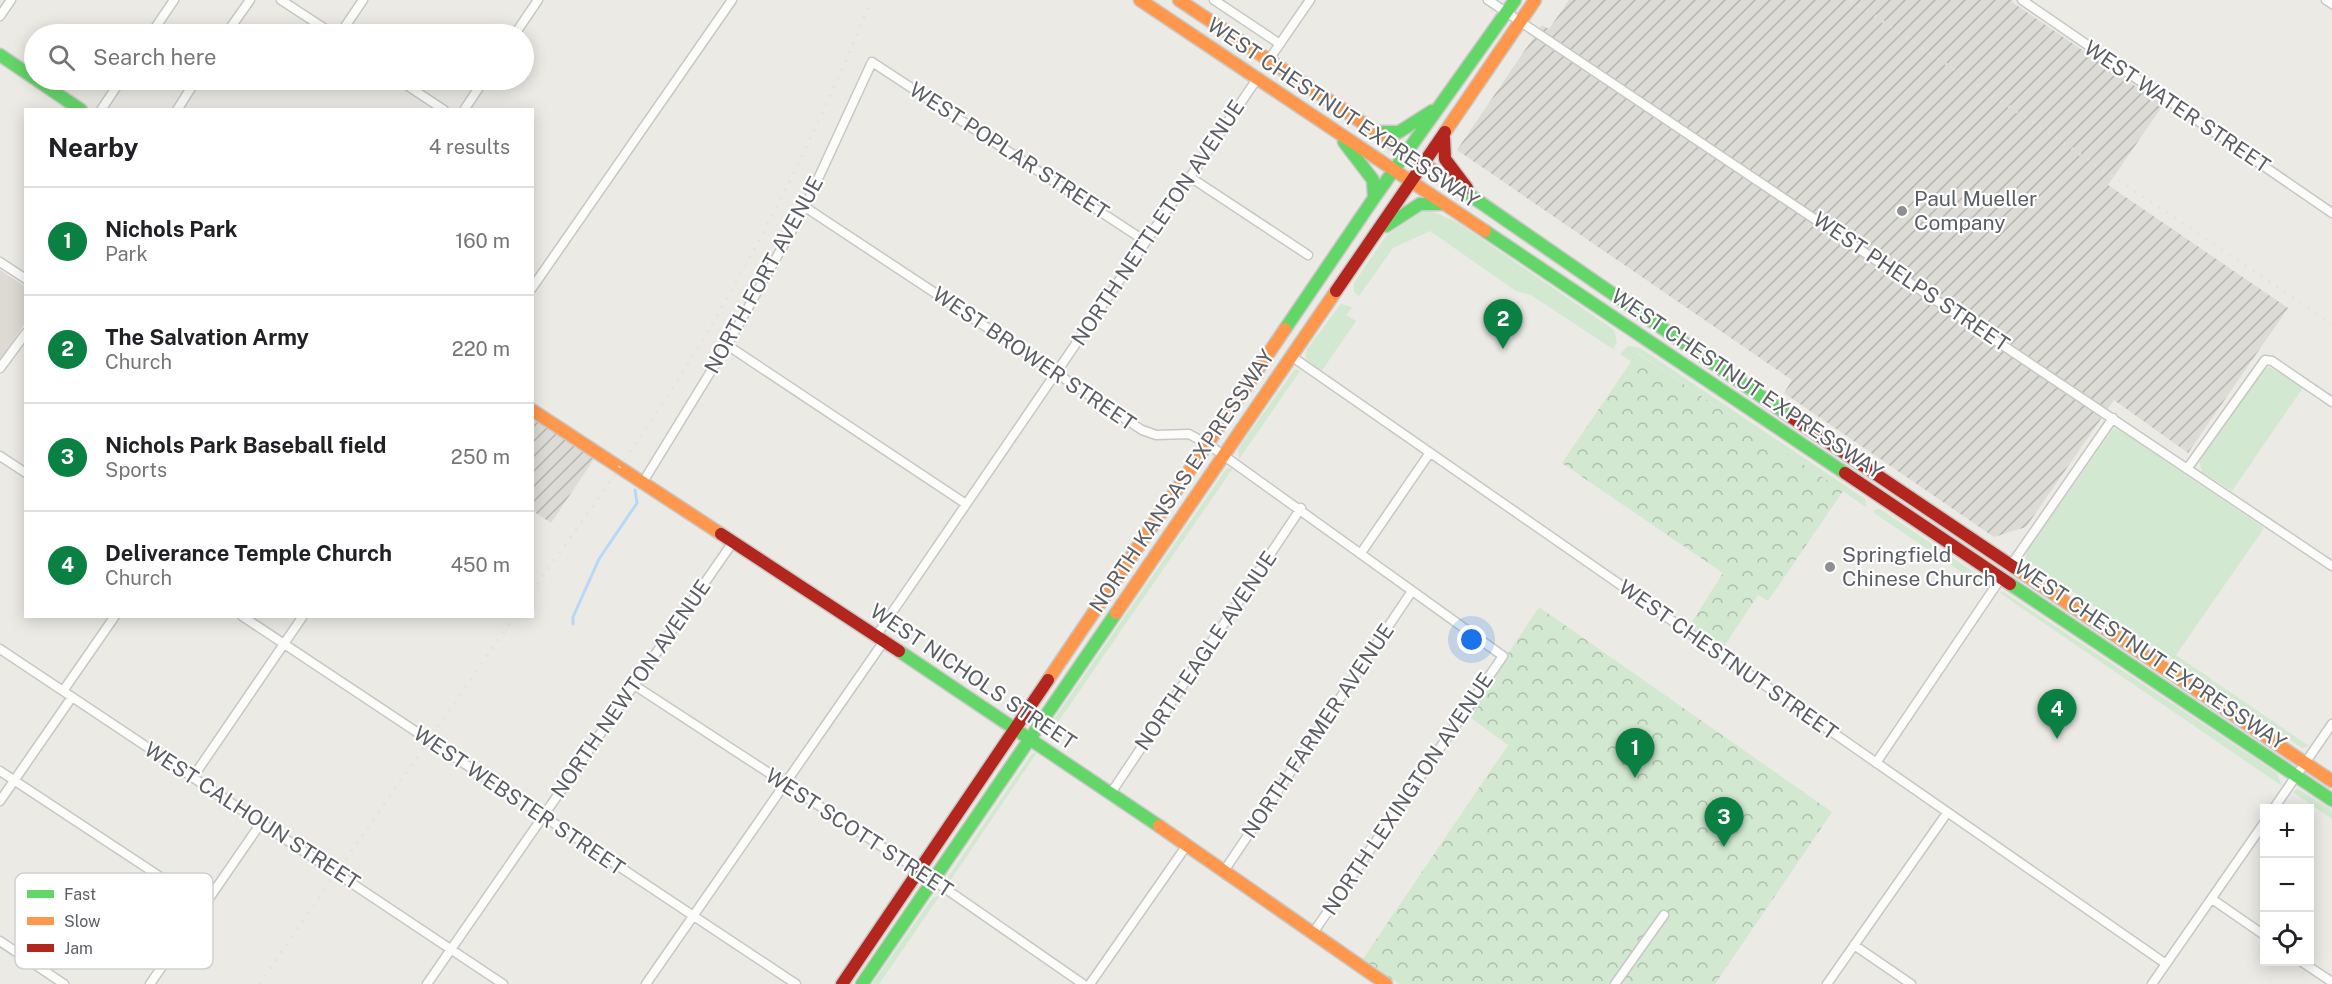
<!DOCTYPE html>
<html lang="en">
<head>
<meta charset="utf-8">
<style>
  body { margin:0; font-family:"Public Sans",sans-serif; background:#f6f6f6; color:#202124 }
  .controls { position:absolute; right:18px; bottom:18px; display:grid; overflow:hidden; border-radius:0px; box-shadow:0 3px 15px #0003 }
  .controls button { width:54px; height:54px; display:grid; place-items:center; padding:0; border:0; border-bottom:2px solid #e0e0e0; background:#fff; color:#202124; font:30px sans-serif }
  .you { position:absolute; left:1472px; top:640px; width:21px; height:21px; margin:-15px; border:4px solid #fff; border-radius:50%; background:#1a73e8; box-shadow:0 0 0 9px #1a73e833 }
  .badge { display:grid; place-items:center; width:39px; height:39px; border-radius:50%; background:#0b8043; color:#fff; font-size:20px; font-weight:700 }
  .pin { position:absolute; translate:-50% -50px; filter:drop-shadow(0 2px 3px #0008) }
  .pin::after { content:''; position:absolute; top:32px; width:21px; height:18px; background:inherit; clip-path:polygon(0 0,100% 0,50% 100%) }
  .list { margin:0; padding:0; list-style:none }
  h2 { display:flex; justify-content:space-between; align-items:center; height:78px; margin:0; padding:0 24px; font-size:26px }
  h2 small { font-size:20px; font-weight:400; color:#757577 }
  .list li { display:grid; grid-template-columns:39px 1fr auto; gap:18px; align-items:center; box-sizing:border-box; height:108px; padding:0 24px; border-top:2px solid #e0e0e0 }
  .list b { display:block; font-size:22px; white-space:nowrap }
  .list p { margin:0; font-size:20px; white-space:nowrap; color:#757577 }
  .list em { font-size:20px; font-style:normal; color:#757577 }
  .icon { flex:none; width:33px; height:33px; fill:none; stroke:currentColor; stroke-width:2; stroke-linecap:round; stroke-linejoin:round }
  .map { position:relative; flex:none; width:2332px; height:984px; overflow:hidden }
  .search { position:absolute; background:#fff; box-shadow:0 3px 15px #0003; left:24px; top:24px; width:510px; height:66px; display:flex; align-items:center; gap:15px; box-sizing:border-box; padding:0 21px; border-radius:33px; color:#757577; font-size:22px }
  .panel { position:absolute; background:#fff; box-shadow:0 3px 15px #0003; left:24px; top:108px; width:510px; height:510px; border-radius:0px }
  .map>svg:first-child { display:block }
  .industrial { fill:url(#industrial-furrows) }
  .education { fill:#dcdad3 }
  .green { fill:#d2e8d1 }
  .forest { fill:url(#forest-crowns) }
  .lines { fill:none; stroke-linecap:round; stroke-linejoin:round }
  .stream { stroke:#b7d8f7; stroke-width:3 }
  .street-casing { stroke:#c7c7c6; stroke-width:11 }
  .fast-casing { stroke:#c8c8c7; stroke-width:15 }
  .slow-casing { stroke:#c8c8c7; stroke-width:15 }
  .jam-casing { stroke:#c8c8c7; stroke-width:15 }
  .street { stroke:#fcfcfb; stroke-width:8 }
  .fast { stroke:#63d668; stroke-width:12 }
  .slow { stroke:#ff974d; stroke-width:12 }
  .jam { stroke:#b3261e; stroke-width:12 }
  .rail { stroke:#e2e2e2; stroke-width:3; stroke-dasharray:1.5 8; stroke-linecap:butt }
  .poi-dot { fill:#8d8f91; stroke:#fff; stroke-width:2 }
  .labels { text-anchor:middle; stroke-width:4.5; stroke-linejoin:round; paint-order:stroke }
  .street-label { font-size:21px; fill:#5b5e64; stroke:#fff }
  .poi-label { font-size:21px; fill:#5b5e64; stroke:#fff; text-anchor:start }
  .key { fill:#fff; stroke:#cecfd0; stroke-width:1.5 }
  .key-label { font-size:16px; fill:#5b5e64 }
</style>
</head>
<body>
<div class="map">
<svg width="2332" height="984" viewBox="0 0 2332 984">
  <defs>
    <pattern id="industrial-furrows" width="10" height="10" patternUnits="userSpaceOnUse" patternTransform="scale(1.5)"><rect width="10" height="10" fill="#dcdbd6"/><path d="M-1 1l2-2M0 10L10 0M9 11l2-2" fill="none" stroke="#b5b5b1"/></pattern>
    <pattern id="forest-crowns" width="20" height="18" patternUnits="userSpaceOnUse" patternTransform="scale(1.5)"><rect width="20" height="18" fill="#d2e8d1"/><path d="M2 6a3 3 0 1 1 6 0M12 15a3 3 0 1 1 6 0" fill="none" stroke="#adbfad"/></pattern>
  </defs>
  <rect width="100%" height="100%" fill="#ebeae5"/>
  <path class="industrial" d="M1569,0H2013L2012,2L2163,105L2108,185L2288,308L2188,453L2114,400L2026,527L1994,537L1784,393L1792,380L1457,150L1542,25L1549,29Z
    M537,417L596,456L551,523L533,511L532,424Z"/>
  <path class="education" d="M0,270L26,287L25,323L0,360Z"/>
  <path class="green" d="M1426,209L1457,222L1614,330L1617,342L1613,349L1531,295L1516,291L1430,231L1393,248L1359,296L1354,292V283L1386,236Z
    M1341,304L1352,307L1346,315L1356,321L1321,372C1310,365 1303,362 1307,349Z
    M1628,346L1640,348L1865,499L1866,507L1638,353L1632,362L1620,354Z
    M2269,367L2304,386L2232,491L2202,472L2199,460L2259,372Z
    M1295,369L1300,371L1239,459L1238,449Z
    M2113,429H2118L2264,528L2176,655L2309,746L2302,748L2025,559L2027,551Z
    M1227,468H1233L1047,738L1048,728Z
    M1876,509H1880L1987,581L1988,590L1873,512Z
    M2002,591L2277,773L2282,786L2000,593Z
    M1038,751L948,884V877L1031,755Z
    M2298,789L2332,810V819L2293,792Z
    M941,894L879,984H872L932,899Z"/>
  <path class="forest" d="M1637,353L1843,491L1768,601L1758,595L1723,648L1690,625L1723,573L1562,463Z
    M1539,607L1832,812L1715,984H1399L1363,959L1508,745L1467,715Z"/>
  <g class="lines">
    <path class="stream" d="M573,624V617L599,559L637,503L635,490"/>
    <defs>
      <path id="street" d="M281,0L333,34
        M1214,0L1280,44
        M1488,0L2332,566
        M2022,0L2332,213
        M2326,0L2332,4
        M0,16L11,0
        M151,34L174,0
        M226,34L250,0
        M340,34L363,0
        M515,34L538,0
        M1268,61L1310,0
        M399,80L444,110
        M101,110L121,80
        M177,110L196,80
        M464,110L484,80
        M1190,177L1308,255
        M805,207L1142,430L1156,435L1189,434L1209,445L1503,656L1313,933
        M0,262L26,279
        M532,288L732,0
        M727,345L966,504
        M1291,356L2166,964
        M0,368L26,333
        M0,456L26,473
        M2187,469L2265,360L2272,361L2332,402
        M643,482L727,345L805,207L872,62L1145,241
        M1361,553L1429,454
        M2011,565L2113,418
        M242,616L796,984
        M876,636L1257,79
        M0,649L503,984
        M634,685L933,880L1083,984
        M63,691L115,616
        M1876,763L2001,578
        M0,771L203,905
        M193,777L303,616
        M1111,793L1301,508
        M0,801L72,697
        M2274,808L2332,724
        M1224,871L1412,591
        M2212,899L2264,935
        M0,941L64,984
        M1854,945L1911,984
        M2302,962L2332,982
        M150,984L261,823
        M427,984L733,542
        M646,984L884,641
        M1090,984L1187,845
        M1615,984L1664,915
        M1827,984L1947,813
        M2152,984L2264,823"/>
      <path id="fast" d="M0,55L34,78
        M37,80L81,110
        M1377,132H1399L1432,111
        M1344,142L1373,180L1374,198
        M1445,178L1791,417
        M1386,226L1420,204H1444
        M1485,231L1845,473
        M1285,329L1374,198L1515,0
        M2010,584L2332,800
        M899,651L1159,826
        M862,984L1116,613"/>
      <path id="slow" d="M1140,0L1485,231
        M1179,0L1445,178
        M1445,132L1535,0
        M532,410L721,534
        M2015,568L2332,781
        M1116,613L1336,291
        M1048,680L1285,329
        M1159,826L1386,984"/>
      <path id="jam" d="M1444,138L1445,159L1467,188
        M1336,291L1445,132
        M1791,417L2015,568
        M1845,473L2010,584
        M721,534L899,651
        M842,984L1048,680"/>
    </defs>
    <use href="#street" class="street-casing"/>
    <use href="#fast" class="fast-casing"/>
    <use href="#slow" class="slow-casing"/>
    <use href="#jam" class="jam-casing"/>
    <use href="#street" class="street"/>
    <use href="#fast" class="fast"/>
    <use href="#slow" class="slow"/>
    <use href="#jam" class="jam"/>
    <path class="rail" d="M1851,0L2332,324
      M532,592C579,525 627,458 672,389C750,267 817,135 871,0
      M259,984L515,616"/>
  </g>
  <g class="poi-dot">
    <circle cx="1902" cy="211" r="6"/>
    <circle cx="1830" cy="567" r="6"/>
  </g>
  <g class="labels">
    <g class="street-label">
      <text transform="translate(2177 107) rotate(34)" y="7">WEST WATER STREET</text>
      <text transform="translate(1343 113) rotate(34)" y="7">WEST CHESTNUT EXPRESSWAY</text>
      <text transform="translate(1009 151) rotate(33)" y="7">WEST POPLAR STREET</text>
      <text transform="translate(1158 223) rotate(-56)" y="7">NORTH NETTLETON AVENUE</text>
      <text transform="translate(764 275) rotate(-61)" y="7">NORTH FORT AVENUE</text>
      <text transform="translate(1911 282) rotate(34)" y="7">WEST PHELPS STREET</text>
      <text transform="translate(1034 359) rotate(34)" y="7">WEST BROWER STREET</text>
      <text transform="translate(1747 384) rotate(34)" y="7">WEST CHESTNUT EXPRESSWAY</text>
      <text transform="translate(1182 481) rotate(-56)" y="7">NORTH KANSAS EXPRESSWAY</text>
      <text transform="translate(1206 651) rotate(-56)" y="7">NORTH EAGLE AVENUE</text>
      <text transform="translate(2150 655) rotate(34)" y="7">WEST CHESTNUT EXPRESSWAY</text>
      <text transform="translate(1728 660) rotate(35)" y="7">WEST CHESTNUT STREET</text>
      <text transform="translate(973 677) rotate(34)" y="7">WEST NICHOLS STREET</text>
      <text transform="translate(631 689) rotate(-55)" y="7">NORTH NEWTON AVENUE</text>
      <text transform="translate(1318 731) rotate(-56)" y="7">NORTH FARMER AVENUE</text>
      <text transform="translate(1408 794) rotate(-56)" y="7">NORTH LEXINGTON AVENUE</text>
      <text transform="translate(519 801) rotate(34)" y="7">WEST WEBSTER STREET</text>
      <text transform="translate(252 816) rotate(33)" y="7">WEST CALHOUN STREET</text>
      <text transform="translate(859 833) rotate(33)" y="7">WEST SCOTT STREET</text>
    </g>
    <g class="poi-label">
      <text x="1914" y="206">Paul Mueller<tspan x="1914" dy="24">Company</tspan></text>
      <text x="1842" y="562">Springfield<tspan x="1842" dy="24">Chinese Church</tspan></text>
    </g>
  </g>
  <rect x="15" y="873" width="198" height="96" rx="9" class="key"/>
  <rect x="27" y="890" width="27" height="8" fill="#63d668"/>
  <rect x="27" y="917" width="27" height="8" fill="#ff974d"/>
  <rect x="27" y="944" width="27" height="8" fill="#b3261e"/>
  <g class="key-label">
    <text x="64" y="900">Fast</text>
    <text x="64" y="927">Slow</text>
    <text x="64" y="954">Jam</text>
  </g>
</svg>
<div class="controls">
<button>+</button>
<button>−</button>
<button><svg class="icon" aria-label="locate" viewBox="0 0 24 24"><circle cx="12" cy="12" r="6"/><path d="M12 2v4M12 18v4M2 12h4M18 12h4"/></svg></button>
</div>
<div class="you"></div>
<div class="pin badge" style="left:1635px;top:778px">1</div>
<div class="pin badge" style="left:1503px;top:349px">2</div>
<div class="pin badge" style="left:1724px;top:847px">3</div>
<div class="pin badge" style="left:2057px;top:739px">4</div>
<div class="search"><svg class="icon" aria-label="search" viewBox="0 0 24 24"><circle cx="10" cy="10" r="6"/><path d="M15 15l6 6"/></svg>Search here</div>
<section class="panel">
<h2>Nearby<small>4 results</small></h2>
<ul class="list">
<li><span class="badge">1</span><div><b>Nichols Park</b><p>Park</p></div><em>160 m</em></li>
<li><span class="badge">2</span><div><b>The Salvation Army</b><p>Church</p></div><em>220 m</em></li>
<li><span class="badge">3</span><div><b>Nichols Park Baseball field</b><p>Sports</p></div><em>250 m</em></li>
<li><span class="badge">4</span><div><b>Deliverance Temple Church</b><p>Church</p></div><em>450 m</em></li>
</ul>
</section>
</div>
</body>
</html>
